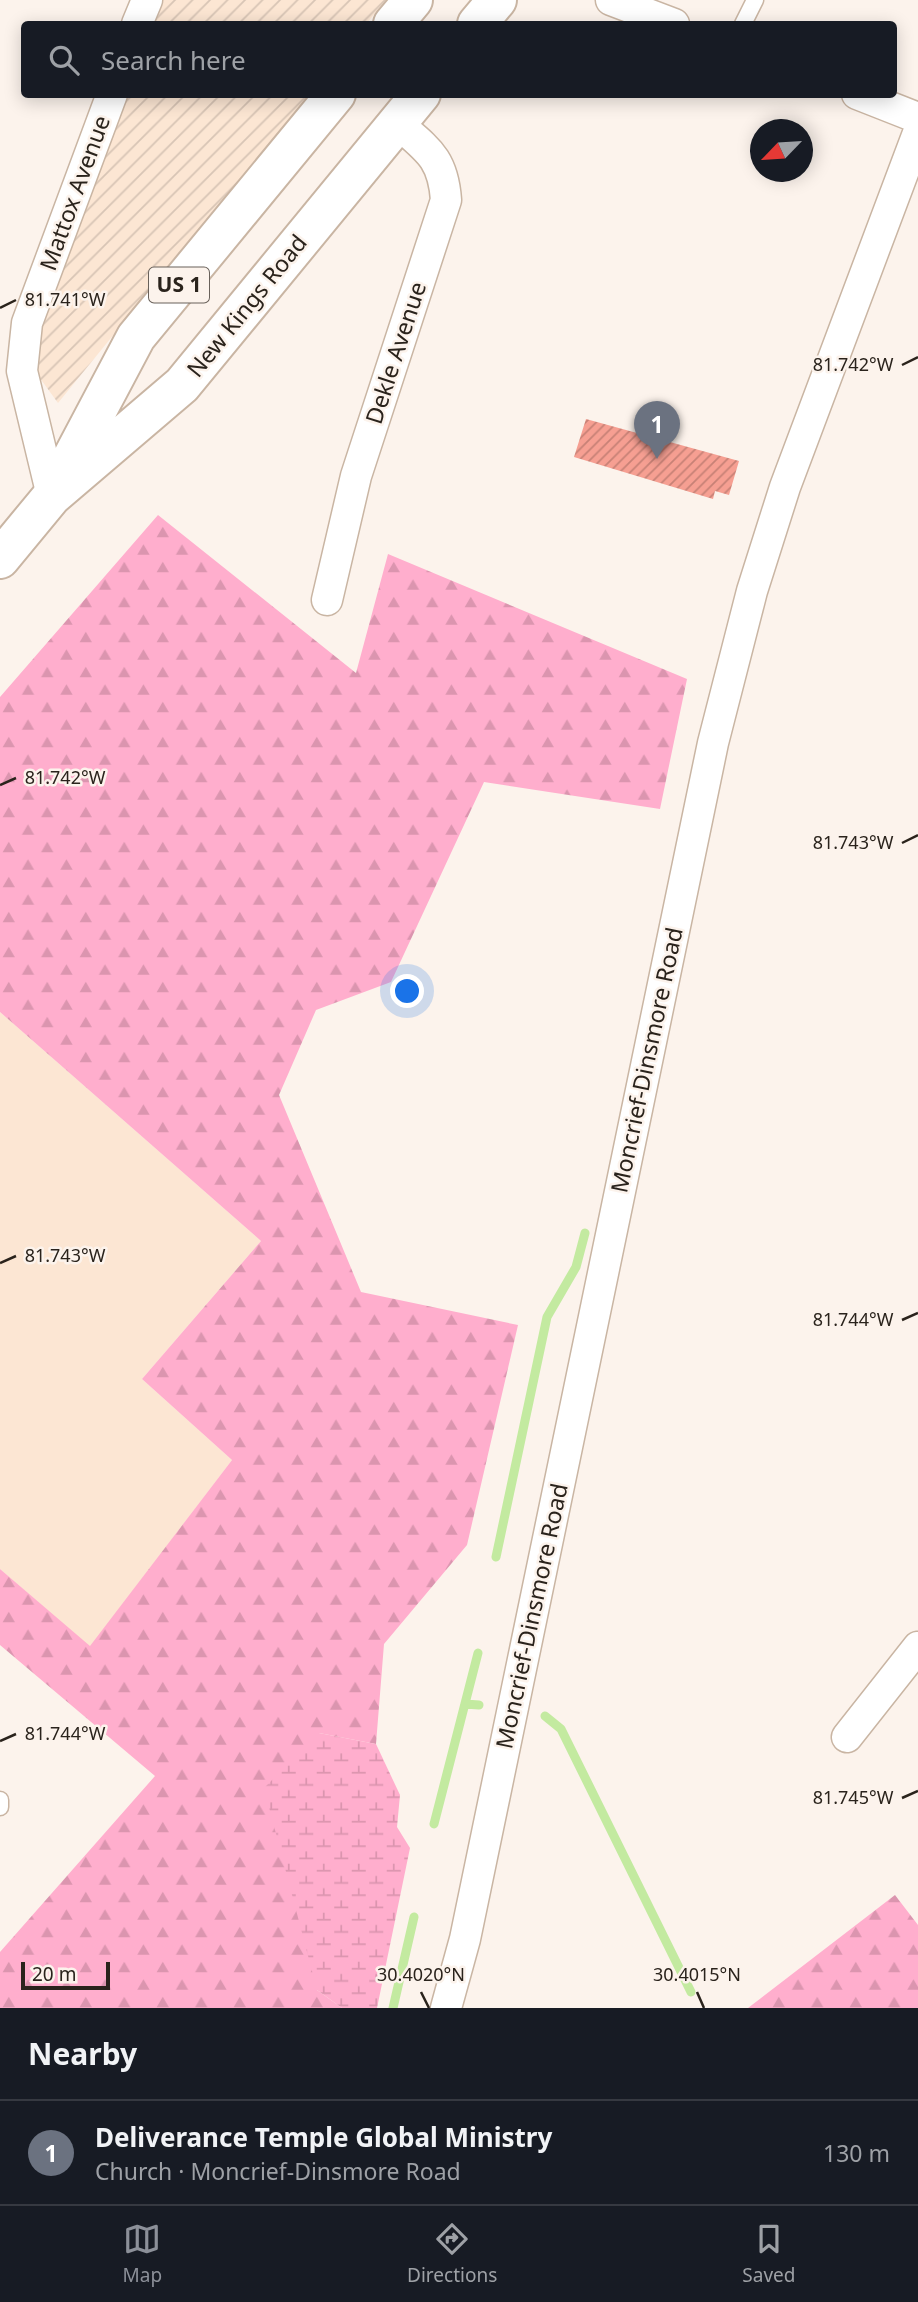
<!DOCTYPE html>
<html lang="en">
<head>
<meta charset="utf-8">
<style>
  body { margin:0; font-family:"Noto Sans",sans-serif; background:#242831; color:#f1f3f6 }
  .compass { position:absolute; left:750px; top:119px; width:63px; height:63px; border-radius:50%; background:#171b24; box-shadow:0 4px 18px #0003; rotate:245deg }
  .scale { position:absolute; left:21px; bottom:18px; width:89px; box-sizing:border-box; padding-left:7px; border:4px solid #2a231c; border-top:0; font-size:19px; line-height:24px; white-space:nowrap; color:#2a231c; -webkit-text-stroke:5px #fcf3ec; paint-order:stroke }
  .you { position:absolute; left:408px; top:992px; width:24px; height:24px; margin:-18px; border:5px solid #fff; border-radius:50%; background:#1a73e8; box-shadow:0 0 0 10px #1a73e833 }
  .badge { display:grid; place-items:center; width:46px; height:46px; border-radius:50%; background:#8c9099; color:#fff; font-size:23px; font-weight:700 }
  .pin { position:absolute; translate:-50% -58px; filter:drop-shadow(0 2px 4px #0008) }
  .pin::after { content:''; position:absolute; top:37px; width:24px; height:21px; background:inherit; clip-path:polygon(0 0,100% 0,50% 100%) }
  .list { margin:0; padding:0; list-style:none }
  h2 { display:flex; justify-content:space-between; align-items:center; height:91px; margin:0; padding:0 28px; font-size:30px }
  h2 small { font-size:23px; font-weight:400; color:#9ea1a6 }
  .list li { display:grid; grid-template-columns:46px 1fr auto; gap:21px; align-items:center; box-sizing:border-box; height:105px; padding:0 28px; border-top:2px solid #363941 }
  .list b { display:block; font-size:26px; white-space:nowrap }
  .list p { margin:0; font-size:23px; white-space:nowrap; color:#9ea1a6 }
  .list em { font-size:23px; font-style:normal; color:#9ea1a6 }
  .icon { flex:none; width:38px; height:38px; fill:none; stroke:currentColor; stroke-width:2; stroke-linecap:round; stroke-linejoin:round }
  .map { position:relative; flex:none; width:918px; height:2008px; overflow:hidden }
  .search { position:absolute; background:#171b24; box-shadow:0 4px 18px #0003; left:21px; right:21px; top:21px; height:77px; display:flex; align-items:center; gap:18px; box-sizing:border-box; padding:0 24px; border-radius:7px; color:#9ea1a6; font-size:26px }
  .sheet { height:196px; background:#171b24 }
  nav { display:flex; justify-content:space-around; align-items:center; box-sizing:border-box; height:98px; border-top:2px solid #363941; background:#171b24; font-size:19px; color:#9ea1a6 }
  nav a { display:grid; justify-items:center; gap:4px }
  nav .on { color:#8c9099 }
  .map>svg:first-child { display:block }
  .built { fill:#fce6d3 }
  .industrial { fill:url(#industrial-furrows) }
  .forest { fill:url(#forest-firs) }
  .wetland { fill:url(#wetland-marsh) }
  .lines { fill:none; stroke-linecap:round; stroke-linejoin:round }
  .stream { stroke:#c3eaa0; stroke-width:9 }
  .building { fill:url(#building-hatch) }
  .service-casing { stroke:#c9b5a3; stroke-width:19 }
  .minor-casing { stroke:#c9b5a3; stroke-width:33 }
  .trunk-casing { stroke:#c9b5a3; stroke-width:42 }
  .service { stroke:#fff; stroke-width:16 }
  .minor { stroke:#fff; stroke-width:30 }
  .trunk { stroke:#fff; stroke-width:38 }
  .ticks { fill:none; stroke:#2a231c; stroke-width:2.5 }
  .labels { text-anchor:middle; stroke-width:5; stroke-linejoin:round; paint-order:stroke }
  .shield { fill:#fcf3ec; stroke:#69615a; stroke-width:2 }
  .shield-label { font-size:21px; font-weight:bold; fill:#2a231c }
  .street-label { font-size:23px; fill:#2a231c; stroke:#fcf3ec }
  .ticks-label { font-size:18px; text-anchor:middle; fill:#2a231c; stroke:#fcf3ec; stroke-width:5; stroke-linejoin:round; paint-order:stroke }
</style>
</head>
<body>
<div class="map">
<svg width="918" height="2008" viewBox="0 0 918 2008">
  <defs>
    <pattern id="industrial-furrows" width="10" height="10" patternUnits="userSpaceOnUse" patternTransform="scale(1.75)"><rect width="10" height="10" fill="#fce6d3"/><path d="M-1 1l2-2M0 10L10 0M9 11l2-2" fill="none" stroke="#d8c5b5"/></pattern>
    <pattern id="forest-firs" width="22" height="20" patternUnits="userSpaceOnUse" patternTransform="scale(1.75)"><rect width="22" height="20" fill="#ffaecd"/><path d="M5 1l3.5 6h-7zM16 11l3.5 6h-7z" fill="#db95af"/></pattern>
    <pattern id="wetland-marsh" width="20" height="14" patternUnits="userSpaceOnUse" patternTransform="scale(1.75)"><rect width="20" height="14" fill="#ffaecd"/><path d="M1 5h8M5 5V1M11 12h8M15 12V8" fill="none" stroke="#db95af"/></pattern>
    <pattern id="building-hatch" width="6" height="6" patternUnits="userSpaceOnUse" patternTransform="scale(1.75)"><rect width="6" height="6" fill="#f69f92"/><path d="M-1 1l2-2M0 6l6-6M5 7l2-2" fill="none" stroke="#c78176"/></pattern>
  </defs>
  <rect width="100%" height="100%" fill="#fcf3ec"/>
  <path class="built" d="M0,1012L261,1241L142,1379L232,1460L90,1647L0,1569Z"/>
  <path class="industrial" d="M160,0H386L366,24H151Z
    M125,95H309L58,403L34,370L43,315Z"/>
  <path class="forest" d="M158,515L356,673L388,554L687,679L660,809L484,782L391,982L316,1010L279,1095L361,1292L518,1325L467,1545L384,1644L376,1744L319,1733L317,1990L342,2008H0V1952L155,1776L0,1645V1569L90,1646L232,1460L142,1379L261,1241L0,1012V697Z
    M895,1895L918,1925V2008H748Z"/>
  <path class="wetland" d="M319,1733L376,1744L400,1795L397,1827L410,1848L377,2008H342L317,1990L264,1788Z"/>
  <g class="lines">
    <path class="stream" d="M496,1557L547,1317L576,1267L585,1233
      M465,1704L479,1705
      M545,1716L561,1729L691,1992
      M434,1824L478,1653
      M393,2008L414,1917"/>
  </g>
  <path class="building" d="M586,419L739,461L729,495L715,491L713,499L574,457Z"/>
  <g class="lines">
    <defs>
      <path id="service" d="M743,24L755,0
        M0,1800V1807"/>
      <path id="minor" d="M611,0L674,24
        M137,24L147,0
        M857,94L918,118
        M52,496L22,371L27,323L112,94
        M327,600L356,476L446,200C443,158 428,150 397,123
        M847,1737L918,1647
        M446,2008L465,1939L713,743L752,591L785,487L918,133"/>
      <path id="trunk" d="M393,24L413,0
        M477,24L497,0
        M63,475L136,337L336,94
        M0,559L52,496L182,385L421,94"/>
    </defs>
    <use href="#service" class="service-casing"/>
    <use href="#minor" class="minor-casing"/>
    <use href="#trunk" class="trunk-casing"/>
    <use href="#service" class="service"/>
    <use href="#minor" class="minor"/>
    <use href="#trunk" class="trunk"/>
  </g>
  <path class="ticks" d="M0,308L16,300M902,365L918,357M0,785L16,778M902,843L918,835M0,1263L16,1256M902,1320L918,1313M0,1741L16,1734M902,1798L918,1791M421,1992L429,2008M697,1992L704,2008"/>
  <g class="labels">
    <rect class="shield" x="149" y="267.5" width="60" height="35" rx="5"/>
    <g class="shield-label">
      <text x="179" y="292">US 1</text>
    </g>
    <g class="street-label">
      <text transform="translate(75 193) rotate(-70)" y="8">Mattox Avenue</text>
      <text transform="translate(247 306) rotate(-51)" y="8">New Kings Road</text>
      <text transform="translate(396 353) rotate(-72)" y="8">Dekle Avenue</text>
      <text transform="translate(647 1060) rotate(-78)" y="8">Moncrief-Dinsmore Road</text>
      <text transform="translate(532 1616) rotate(-78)" y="8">Moncrief-Dinsmore Road</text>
    </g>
  </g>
  <g class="ticks-label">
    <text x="65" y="306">81.741°W</text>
    <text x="853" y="371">81.742°W</text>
    <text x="65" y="784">81.742°W</text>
    <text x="853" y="849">81.743°W</text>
    <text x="65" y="1262">81.743°W</text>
    <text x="853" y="1326">81.744°W</text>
    <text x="65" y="1740">81.744°W</text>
    <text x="853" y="1804">81.745°W</text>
    <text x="421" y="1981">30.4020°N</text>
    <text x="697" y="1981">30.4015°N</text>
  </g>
</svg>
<svg class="compass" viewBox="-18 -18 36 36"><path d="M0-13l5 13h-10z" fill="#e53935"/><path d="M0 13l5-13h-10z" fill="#9ea1a6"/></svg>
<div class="scale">20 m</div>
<div class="you"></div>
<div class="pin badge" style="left:657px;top:459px;background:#6b7280">1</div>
<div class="search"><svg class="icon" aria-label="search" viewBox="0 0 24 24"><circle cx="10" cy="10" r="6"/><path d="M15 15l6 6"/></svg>Search here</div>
</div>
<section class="sheet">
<h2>Nearby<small></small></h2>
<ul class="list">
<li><span class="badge" style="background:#6b7280">1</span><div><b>Deliverance Temple Global Ministry</b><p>Church · Moncrief-Dinsmore Road</p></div><em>130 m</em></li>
</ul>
</section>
<nav>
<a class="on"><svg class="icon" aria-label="map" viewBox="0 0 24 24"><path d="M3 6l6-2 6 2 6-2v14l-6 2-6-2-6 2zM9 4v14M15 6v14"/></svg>Map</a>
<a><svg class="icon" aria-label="directions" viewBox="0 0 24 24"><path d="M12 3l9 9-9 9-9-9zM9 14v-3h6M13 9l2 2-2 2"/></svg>Directions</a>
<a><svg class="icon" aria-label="saved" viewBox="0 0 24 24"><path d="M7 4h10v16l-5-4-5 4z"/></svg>Saved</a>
</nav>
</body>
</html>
